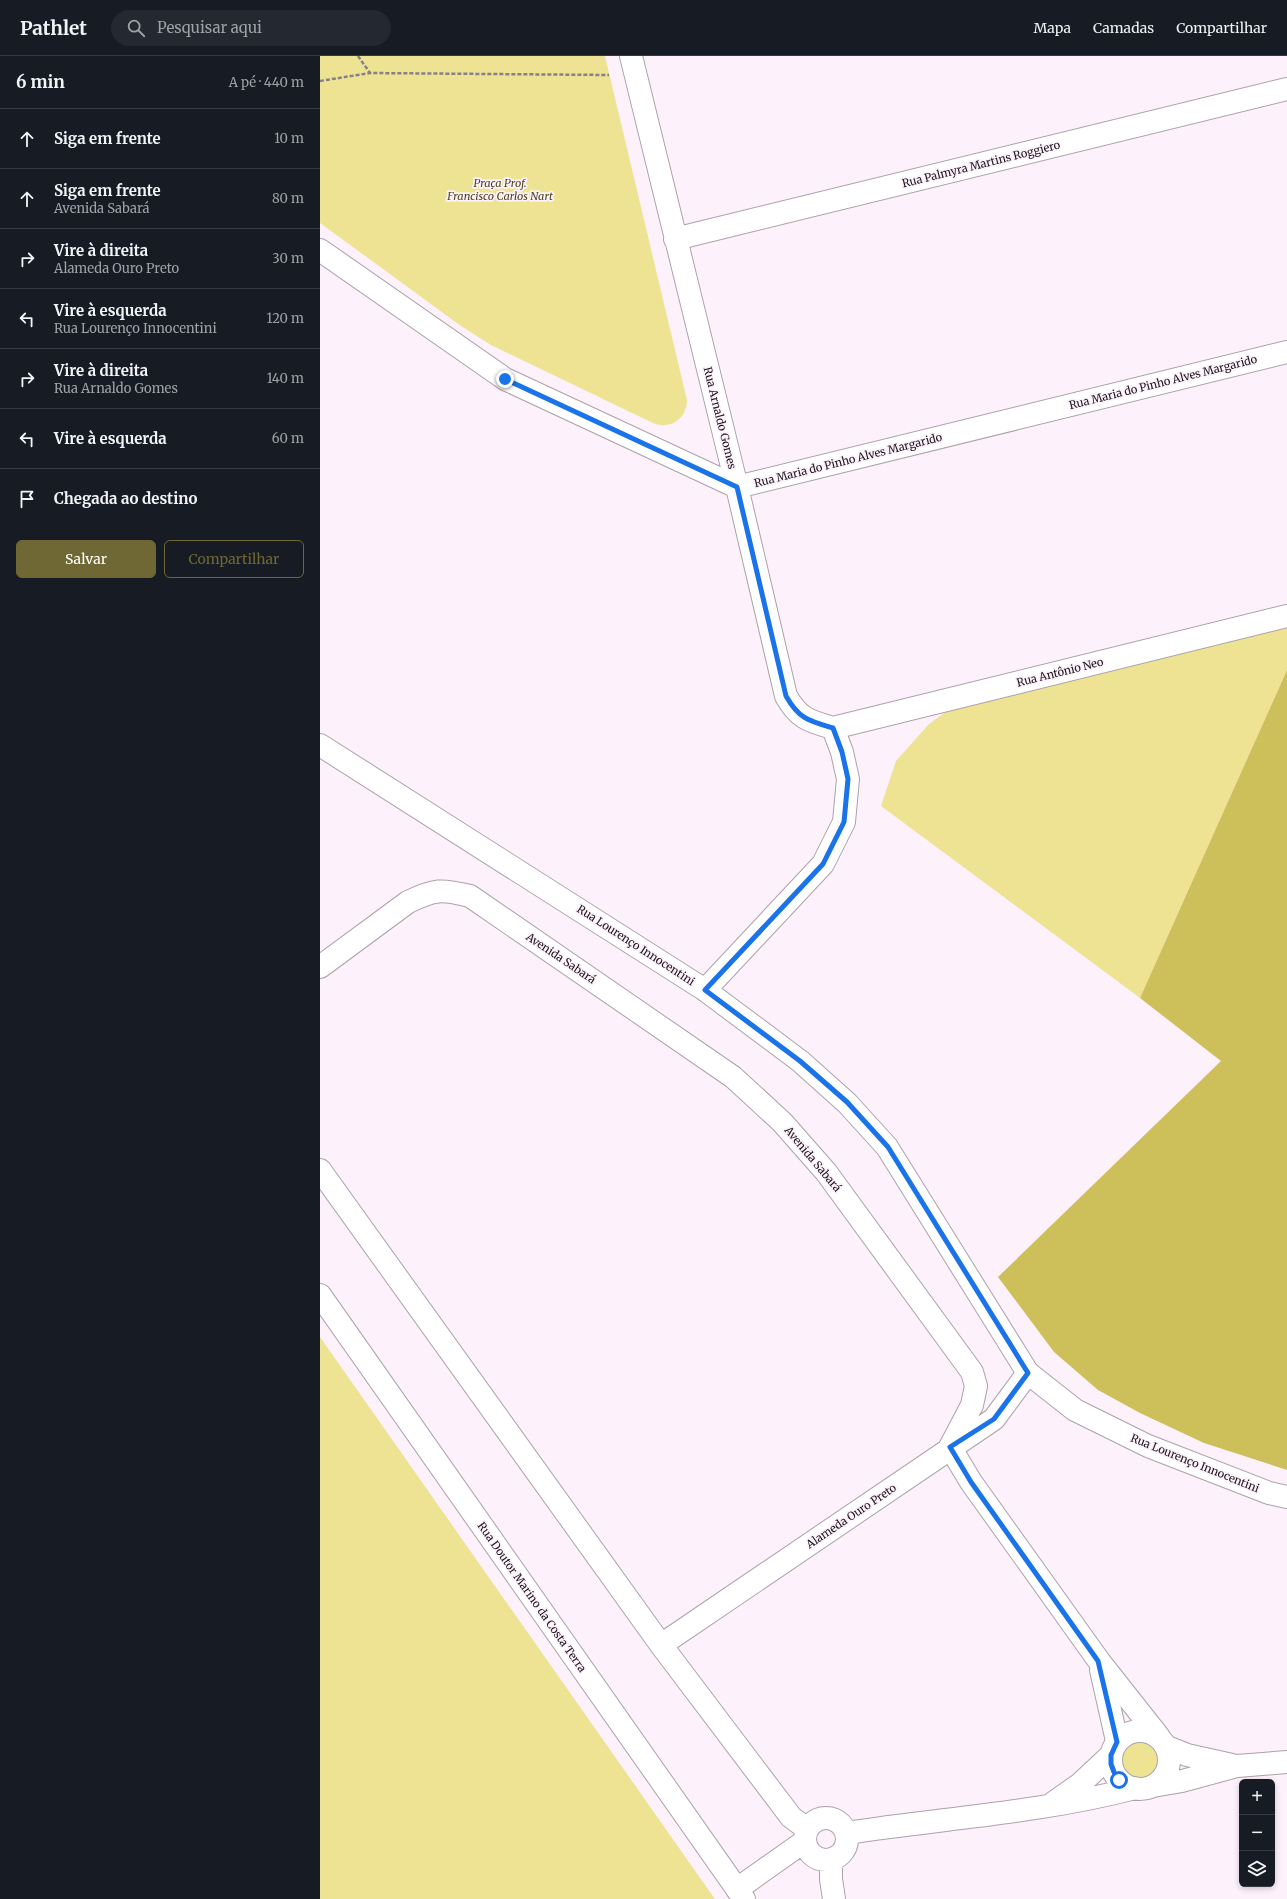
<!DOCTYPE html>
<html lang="pt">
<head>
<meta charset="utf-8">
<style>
  body { margin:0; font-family:Merriweather,serif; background:#242831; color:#f1f3f6 }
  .controls { position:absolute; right:12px; bottom:12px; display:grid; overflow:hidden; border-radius:6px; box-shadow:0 2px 6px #0003 }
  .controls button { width:36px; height:36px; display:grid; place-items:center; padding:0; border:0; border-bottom:1px solid #363941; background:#171b24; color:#f1f3f6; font:20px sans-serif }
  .stop { position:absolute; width:12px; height:12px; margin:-9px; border:3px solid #1a73e8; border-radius:50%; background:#fff }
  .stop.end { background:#1a73e8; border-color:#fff; box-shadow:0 1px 4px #0008 }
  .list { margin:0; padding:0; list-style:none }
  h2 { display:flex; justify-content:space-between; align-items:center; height:52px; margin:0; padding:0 16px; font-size:17px }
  h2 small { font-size:13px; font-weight:400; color:#9ea1a6 }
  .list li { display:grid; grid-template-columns:26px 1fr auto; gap:12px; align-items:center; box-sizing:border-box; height:60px; padding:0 16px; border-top:1px solid #363941 }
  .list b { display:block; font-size:15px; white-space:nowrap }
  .list p { margin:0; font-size:13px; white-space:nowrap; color:#9ea1a6 }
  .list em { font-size:13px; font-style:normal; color:#9ea1a6 }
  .actions { display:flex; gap:8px; padding:12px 16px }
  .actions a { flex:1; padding:9px 0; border:1px solid #6f6834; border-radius:6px; text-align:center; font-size:14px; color:#6f6834 }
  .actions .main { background:#6f6834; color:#fff }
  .icon { flex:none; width:22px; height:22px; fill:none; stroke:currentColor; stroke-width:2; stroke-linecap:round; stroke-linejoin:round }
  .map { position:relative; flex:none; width:967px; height:1843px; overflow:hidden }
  header { display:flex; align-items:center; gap:24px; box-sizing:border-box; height:56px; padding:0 20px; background:#171b24; border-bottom:1px solid #363941 }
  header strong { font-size:19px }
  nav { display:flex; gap:22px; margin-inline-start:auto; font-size:14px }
  .search { width:280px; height:36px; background:#242831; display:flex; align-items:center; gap:10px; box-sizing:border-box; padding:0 14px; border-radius:22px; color:#9ea1a6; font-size:15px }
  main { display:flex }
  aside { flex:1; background:#171b24 }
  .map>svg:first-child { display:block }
  .green { fill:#eee393 }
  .forest { fill:#cdbf5a }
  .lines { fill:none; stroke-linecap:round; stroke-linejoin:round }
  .minor-casing { stroke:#aca1ab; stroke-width:24 }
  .major-casing { stroke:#aca1ab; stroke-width:24 }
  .path { stroke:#888087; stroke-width:2.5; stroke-dasharray:4 2; stroke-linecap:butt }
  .minor { stroke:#fff; stroke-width:22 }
  .major { stroke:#fff; stroke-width:22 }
  .route { stroke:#1a73e8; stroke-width:5 }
  .labels { text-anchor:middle; stroke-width:3.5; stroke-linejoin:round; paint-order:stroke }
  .street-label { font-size:11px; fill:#1b171a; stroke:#fdf1fc }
  .park-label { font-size:11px; font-style:italic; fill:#4c461c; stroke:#fdf1fc }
</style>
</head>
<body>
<header>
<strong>Pathlet</strong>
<div class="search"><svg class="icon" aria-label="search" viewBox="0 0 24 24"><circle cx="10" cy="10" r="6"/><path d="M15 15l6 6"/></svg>Pesquisar aqui</div>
<nav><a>Mapa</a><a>Camadas</a><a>Compartilhar</a></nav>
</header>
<main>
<aside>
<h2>6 min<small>A pé · 440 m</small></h2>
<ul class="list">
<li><svg class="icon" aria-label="ahead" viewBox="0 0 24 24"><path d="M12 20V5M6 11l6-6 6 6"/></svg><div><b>Siga em frente</b></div><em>10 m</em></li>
<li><svg class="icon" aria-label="ahead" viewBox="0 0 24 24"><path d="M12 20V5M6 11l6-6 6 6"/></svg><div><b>Siga em frente</b><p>Avenida Sabará</p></div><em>80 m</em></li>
<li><svg class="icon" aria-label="right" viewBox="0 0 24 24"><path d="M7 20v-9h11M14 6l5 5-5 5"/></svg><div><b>Vire à direita</b><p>Alameda Ouro Preto</p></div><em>30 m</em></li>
<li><svg class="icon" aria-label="left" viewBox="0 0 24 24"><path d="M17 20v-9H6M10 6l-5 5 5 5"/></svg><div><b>Vire à esquerda</b><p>Rua Lourenço Innocentini</p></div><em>120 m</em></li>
<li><svg class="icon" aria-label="right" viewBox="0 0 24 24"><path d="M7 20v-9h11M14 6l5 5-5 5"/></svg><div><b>Vire à direita</b><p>Rua Arnaldo Gomes</p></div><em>140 m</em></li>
<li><svg class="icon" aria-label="left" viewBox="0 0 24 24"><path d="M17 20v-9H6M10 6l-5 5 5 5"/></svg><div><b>Vire à esquerda</b></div><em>60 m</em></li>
<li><svg class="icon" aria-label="arrive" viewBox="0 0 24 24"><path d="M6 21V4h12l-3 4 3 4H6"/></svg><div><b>Chegada ao destino</b></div></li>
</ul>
<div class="actions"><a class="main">Salvar</a><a>Compartilhar</a></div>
</aside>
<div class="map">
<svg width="967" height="1843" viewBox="0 0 967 1843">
  <rect width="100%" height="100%" fill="#fdf1fc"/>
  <path class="green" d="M0,0H285L367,344C367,361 353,373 335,368L171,289L141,270L0,167Z
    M967,567V614L820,942L561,750L576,705L609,668L635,649Z
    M0,1281L390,1836L395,1843H0Z
    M800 1704a21 21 0 1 1 42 0a21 21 0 1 1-42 0Z"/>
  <path class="forest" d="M967,614V1414L884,1387L820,1357L778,1334L734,1296L678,1221L901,1005L820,942Z"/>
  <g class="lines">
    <defs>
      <path id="minor" d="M311,0L417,431L466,640C479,663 489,665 513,672
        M355,183L967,33
        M0,194L185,323L417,431L967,296
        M513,672L967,560
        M0,911L88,846C115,833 121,833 150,840L413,1021L462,1066L506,1116L652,1316L656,1330L652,1349L630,1391
        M385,934L503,808L524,766L528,723L522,696L513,672
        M0,1114L341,1589L471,1761L487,1773
        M630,1391L651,1426L779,1605L839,1681
        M341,1589L674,1363L708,1317
        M781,1614L797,1685
        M791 1704a29 29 0 1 1 58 0a29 29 0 1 1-58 0Z
        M847,1691L867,1699L912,1709
        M833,1730L862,1725L917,1710L967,1706
        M733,1747L760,1728L791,1699
        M485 1783a21 21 0 1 1 42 0a21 21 0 1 1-42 0Z
        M527,1777C623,1762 720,1757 815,1732
        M511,1803V1823L514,1843
        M417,1833L485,1785"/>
      <path id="major" d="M0,689L385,934L480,1005L527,1047L567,1091L708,1317L755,1354L828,1390L949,1437L967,1441
        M0,1239L424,1843"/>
    </defs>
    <use href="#minor" class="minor-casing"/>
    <use href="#major" class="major-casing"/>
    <path class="path" d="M38,0L50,17
      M0,25L50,17L289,19"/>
    <use href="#minor" class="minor"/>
    <use href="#major" class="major"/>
  </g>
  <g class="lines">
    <path class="route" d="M185,323L417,431L466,640C479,663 489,665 513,672L522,696L528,723L524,766L503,808L385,934L480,1005L527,1046L568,1091L708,1317L674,1363L630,1391L651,1426L778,1605L797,1686L791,1699V1708L794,1716L799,1724"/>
  </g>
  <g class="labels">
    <g class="street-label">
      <text transform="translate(661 108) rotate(-14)" y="4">Rua Palmyra Martins Roggiero</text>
      <text transform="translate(843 326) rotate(-14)" y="4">Rua Maria do Pinho Alves Margarido</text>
      <text transform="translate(400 362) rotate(76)" y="4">Rua Arnaldo Gomes</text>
      <text transform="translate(528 404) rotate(-14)" y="4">Rua Maria do Pinho Alves Margarido</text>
      <text transform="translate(740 616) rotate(-14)" y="4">Rua Antônio Neo</text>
      <text transform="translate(316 889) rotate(33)" y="4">Rua Lourenço Innocentini</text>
      <text transform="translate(241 902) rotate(34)" y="4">Avenida Sabará</text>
      <text transform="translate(493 1103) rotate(50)" y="4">Avenida Sabará</text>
      <text transform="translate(875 1407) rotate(22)" y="4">Rua Lourenço Innocentini</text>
      <text transform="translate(531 1460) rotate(-34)" y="4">Alameda Ouro Preto</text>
      <text transform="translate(212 1541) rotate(55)" y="4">Rua Doutor Marino da Costa Terra</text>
    </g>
    <g class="park-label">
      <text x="180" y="131">Praça Prof.<tspan x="180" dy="13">Francisco Carlos Nart</tspan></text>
    </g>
  </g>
</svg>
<div class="controls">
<button>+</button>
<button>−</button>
<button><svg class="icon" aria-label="layers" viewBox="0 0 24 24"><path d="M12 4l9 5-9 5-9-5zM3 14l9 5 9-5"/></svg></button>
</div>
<div class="stop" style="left:799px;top:1724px"></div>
<div class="stop end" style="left:185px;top:323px"></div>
</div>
</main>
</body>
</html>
